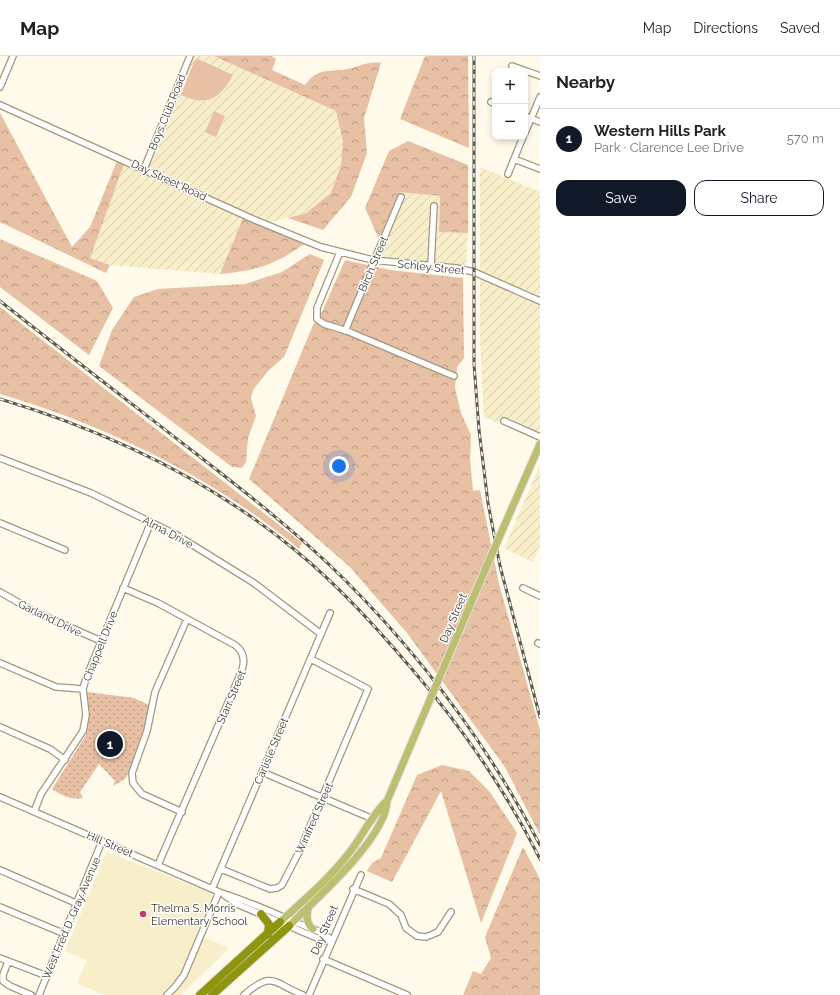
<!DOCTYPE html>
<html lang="en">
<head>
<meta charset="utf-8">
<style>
  body { margin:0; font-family:Raleway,sans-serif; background:#f6f6f6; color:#222 }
  .controls { position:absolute; right:12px; top:12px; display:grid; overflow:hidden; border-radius:8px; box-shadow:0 2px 6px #0003 }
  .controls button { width:36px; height:36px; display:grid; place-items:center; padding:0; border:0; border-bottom:1px solid #e0e0e0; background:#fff; color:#222; font:20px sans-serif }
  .you { position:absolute; left:339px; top:410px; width:14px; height:14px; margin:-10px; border:3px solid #fff; border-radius:50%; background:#1a73e8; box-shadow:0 0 0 6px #1a73e833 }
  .badge { display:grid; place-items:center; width:26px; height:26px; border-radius:50%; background:#111827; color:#fff; font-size:13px; font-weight:700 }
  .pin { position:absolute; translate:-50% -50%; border:2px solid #fff; box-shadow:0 1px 4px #0006 }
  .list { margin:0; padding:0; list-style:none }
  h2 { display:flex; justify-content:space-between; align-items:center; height:52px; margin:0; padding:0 16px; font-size:17px }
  h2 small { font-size:13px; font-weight:400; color:#767676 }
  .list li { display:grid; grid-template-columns:26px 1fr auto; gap:12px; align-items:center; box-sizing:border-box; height:60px; padding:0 16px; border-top:1px solid #e0e0e0 }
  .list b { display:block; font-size:15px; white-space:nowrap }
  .list p { margin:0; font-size:13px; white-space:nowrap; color:#767676 }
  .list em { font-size:13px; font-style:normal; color:#767676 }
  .actions { display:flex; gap:8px; padding:12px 16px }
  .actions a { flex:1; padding:9px 0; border:1px solid #111827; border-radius:12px; text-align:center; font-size:14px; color:#111827 }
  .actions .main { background:#111827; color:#fff }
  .map { position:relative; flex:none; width:540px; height:939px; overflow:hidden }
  header { display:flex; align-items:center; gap:24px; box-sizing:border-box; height:56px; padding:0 20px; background:#fff; border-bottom:1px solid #e0e0e0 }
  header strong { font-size:19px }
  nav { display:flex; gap:22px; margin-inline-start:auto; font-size:14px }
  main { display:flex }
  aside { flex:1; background:#fff }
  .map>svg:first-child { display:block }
  .built { fill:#f8eeca }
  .industrial { fill:url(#industrial-furrows) }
  .green { fill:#e8c0a4 }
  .forest { fill:url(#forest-crowns) }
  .park { fill:url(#park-dots) }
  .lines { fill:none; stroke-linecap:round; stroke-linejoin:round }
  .minor-casing { stroke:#a1997f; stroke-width:8 }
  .major-casing { stroke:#e0dfde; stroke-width:9 }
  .highway-casing { stroke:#e0dfde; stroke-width:10 }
  .minor { stroke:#fff; stroke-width:5.5 }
  .major { stroke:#bcbf6f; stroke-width:7 }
  .highway { stroke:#8f950f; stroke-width:8 }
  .rail-casing { stroke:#5d594d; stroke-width:3 }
  .rail { stroke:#fff; stroke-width:1.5; stroke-dasharray:4.5; stroke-linecap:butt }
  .major-bridge-casing { stroke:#e0dfde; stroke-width:9; stroke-linecap:butt }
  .major-bridge { stroke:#bcbf6f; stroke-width:7 }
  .poi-dot { fill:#c63b6e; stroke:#fff; stroke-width:1.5 }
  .labels { text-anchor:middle; stroke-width:3; stroke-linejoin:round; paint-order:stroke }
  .street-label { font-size:11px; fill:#3c392e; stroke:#fff }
  .poi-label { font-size:11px; fill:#3c392e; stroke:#fff; text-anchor:start }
</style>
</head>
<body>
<header>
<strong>Map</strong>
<nav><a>Map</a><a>Directions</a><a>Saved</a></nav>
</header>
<main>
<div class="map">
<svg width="540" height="939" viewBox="0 0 540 939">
  <defs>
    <pattern id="industrial-furrows" width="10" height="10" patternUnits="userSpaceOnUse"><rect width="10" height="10" fill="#f8eeca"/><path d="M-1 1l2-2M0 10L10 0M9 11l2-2" fill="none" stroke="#d6cdae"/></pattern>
    <pattern id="forest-crowns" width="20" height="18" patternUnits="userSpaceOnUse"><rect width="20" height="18" fill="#e8c0a4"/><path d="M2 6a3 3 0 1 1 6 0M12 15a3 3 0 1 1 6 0" fill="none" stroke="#bd9d86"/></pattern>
    <pattern id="park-dots" width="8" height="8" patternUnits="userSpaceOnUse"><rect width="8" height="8" fill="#e8c0a4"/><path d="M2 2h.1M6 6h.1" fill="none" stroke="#bd9d86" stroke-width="1.8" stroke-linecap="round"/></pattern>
  </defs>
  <rect width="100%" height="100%" fill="#fffae9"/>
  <path class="built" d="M107,796L213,838L196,878L229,892L181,939H104L77,927L87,904L65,895Z"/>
  <path class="industrial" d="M187,0H214L336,55L343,86L341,109L331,137L306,157L260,169L243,162L220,218L110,209L90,202L124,108L141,114Z
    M480,111L540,136V385L484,361L480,286Z
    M400,136L440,140L439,176L468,177L466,210L371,200Z
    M540,409V490L533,506L504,492Z"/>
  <path class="green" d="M198,3L233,19C220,43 207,51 181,39L194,6Z
    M214,55L225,60L216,81L205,76Z"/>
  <path class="forest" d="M214,0H272L276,3L272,14L305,29C319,10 328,17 347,13C359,11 368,5 381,7L364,62L367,97L351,141L323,174L288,162L306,157L331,137L341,109L343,86L336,55Z
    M425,0H468L469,92L400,63Z
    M0,57L72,191L90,171L117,105L124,108L90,202L110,209L106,217L0,166Z
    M408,85L468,109V177L439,176L440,140L400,136L379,183L365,152L389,95Z
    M243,162L305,187C274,210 256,214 220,218Z
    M0,183L97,225L113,252L89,299L0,231Z
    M310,198L324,204L284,301L268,315L253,334L251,342L256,360L248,382L246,406L242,412L232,411L99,310L112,274L134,241L158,233L245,228L282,216Z
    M345,204L390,214L463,222L464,302L457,311L455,332L461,357L471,379L470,403L473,435L480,434L499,528L540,674V779L505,711L407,577L350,511L249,423L313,269L322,256Z
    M0,251L302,487L299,493C217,423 103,368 0,338Z
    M442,709L469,715L490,736L517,777L481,867L441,735L392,826L367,815L372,807L381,802L417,719Z
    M523,791L540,823V939H463L473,915L481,918L491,902L485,881Z"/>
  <path class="park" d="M87,636L134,642L149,649L145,675L128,718L125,723L113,730L115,725L99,708L80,736L83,742C70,744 63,740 52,733L86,679L90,657Z"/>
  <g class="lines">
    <defs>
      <path id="minor" d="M512,10L540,20
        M0,31L13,0
        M491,46L495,48
        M0,49L255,164L321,191L373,204L456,212L474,216L540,245
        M525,60L540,66
        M525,77L540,41
        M514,103L540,113
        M144,113L190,0
        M508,118L523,81
        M340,196L317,252V263L324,268L347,275L454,320
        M431,210L434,150
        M345,275L401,141
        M504,365L540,381
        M0,402L91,437L175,478L254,527L321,578
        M0,467L65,494
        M123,532L158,547L235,589C246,597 245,608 240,619L158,809
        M523,532L540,540
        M0,536L35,556L101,585
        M538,587L540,588
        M0,607L56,631L83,633
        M0,671L50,693L65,704
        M262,716L373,763
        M0,741L219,836C244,844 268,854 292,865C306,871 321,874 332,884
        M34,756L41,738L83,675L86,659L83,633L86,622L151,466
        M182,756L142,738L133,727L132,717L147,675L155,636L187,563
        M221,813L270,833L277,832L282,829L300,794L368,633L311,603
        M0,814L78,848
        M212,833L330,557
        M353,833L389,848L401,859L406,872L417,880L426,881L438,876L451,856
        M224,839L237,848L324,885L332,884
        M0,851L65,878
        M0,902L47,920
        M323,903L407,939
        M8,906L3,919V925L10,930L31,939
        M39,939L102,785
        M167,939L175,931L184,919L219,836
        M244,939C273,914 273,927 303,939
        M309,939L361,819"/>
      <path id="major" d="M505,468L540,388
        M443,613L485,514
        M309,850C306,858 306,868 313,873
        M280,866C304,844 329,823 349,797C362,781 372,758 387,745
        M289,870C315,844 386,782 387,745L426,653"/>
      <path id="highway" d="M261,858L269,868L268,878
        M200,939L280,866
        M212,939L289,870"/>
    </defs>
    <use href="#minor" class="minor-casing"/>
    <use href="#major" class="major-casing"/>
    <use href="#highway" class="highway-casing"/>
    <use href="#minor" class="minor"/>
    <use href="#major" class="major"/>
    <use href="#highway" class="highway"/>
    <defs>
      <path id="rail" d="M474,0V308L479,374L488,447L500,510L540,661
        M0,245C63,295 127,344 190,393C244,435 297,476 345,524C423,602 489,691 540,789
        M0,343C106,375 209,423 295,494C338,529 375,570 411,612C462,671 505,733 540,803"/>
    </defs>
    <use href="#rail" class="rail-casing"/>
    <use href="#rail" class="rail"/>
    <defs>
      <path id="major-bridge" d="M485,514L505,468
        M426,653L443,613"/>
    </defs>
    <use href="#major-bridge" class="major-bridge-casing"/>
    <use href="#major-bridge" class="major-bridge"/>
  </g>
  <circle class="poi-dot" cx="143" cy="858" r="4"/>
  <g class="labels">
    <g class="street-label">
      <text transform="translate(167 56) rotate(-68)" y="4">Boys Club Road</text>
      <text transform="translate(169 124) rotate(25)" y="4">Day Street Road</text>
      <text transform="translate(373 208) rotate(-67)" y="4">Birch Street</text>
      <text transform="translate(431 211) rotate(6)" y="4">Schley Street</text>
      <text transform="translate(168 476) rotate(28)" y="4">Alma Drive</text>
      <text transform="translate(50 562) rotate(26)" y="4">Garland Drive</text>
      <text transform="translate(453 562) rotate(-67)" y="4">Day Street</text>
      <text transform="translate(100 590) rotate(-68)" y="4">Chappell Drive</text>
      <text transform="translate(231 641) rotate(-67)" y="4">Starr Street</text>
      <text transform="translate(271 695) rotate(-67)" y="4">Carlisle Street</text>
      <text transform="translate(314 762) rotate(-66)" y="4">Winifred Street</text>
      <text transform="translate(110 788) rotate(23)" y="4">Hill Street</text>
      <text transform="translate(71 862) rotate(-67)" y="4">West Fred D. Gray Avenue</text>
      <text transform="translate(324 874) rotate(-67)" y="4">Day Street</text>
    </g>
    <g class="poi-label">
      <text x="151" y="856">Thelma S. Morris<tspan x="151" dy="13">Elementary School</tspan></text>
    </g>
  </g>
</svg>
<div class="controls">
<button>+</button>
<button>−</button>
</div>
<div class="you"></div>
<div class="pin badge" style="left:110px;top:688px">1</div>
</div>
<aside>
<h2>Nearby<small></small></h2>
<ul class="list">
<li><span class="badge">1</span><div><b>Western Hills Park</b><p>Park · Clarence Lee Drive</p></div><em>570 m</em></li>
</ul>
<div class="actions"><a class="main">Save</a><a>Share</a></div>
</aside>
</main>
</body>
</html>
